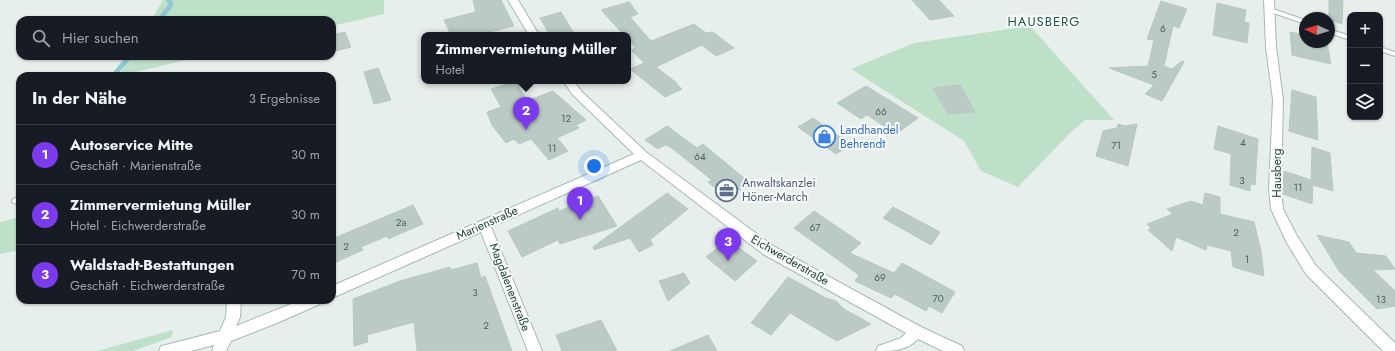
<!DOCTYPE html>
<html lang="de">
<head>
<meta charset="utf-8">
<style>
  body { margin:0; font-family:Jost,sans-serif; background:#20242c; color:#f1f3f6 }
  .controls { position:absolute; right:12px; top:12px; display:grid; overflow:hidden; border-radius:8px; box-shadow:0 1px 3px #0004 }
  .controls button { width:36px; height:36px; display:grid; place-items:center; padding:0; border:0; border-bottom:1px solid #363941; background:#171b24; color:#f1f3f6; font:20px sans-serif }
  .compass { position:absolute; left:1299px; top:12px; width:36px; height:36px; border-radius:50%; background:#171b24; box-shadow:0 1px 3px #0004; rotate:273deg }
  .you { position:absolute; left:594px; top:166px; width:14px; height:14px; margin:-10px; border:3px solid #fff; border-radius:50%; background:#1a73e8; box-shadow:0 0 0 6px #1a73e833 }
  .badge { display:grid; place-items:center; width:26px; height:26px; border-radius:50%; background:#7c3aed; color:#fff; font-size:13px; font-weight:700 }
  .pin { position:absolute; translate:-50% -33px; filter:drop-shadow(0 1px 2px #0008) }
  .pin::after { content:''; position:absolute; top:21px; width:14px; height:12px; background:inherit; clip-path:polygon(0 0,100% 0,50% 100%) }
  .popup { position:absolute; left:421px; top:32px; width:210px; height:52px; box-sizing:border-box; display:grid; place-content:center; border-radius:8px; background:#171b24; filter:drop-shadow(0 1px 3px #0005); font-size:13px; white-space:nowrap; color:#9ea1a6 }
  .popup b { font-size:15px; color:#f1f3f6 }
  .popup::after { content:''; position:absolute; left:50%; top:100%; margin-left:-8px; border:8px solid transparent; border-top-color:#171b24 }
  .list { margin:0; padding:0; list-style:none }
  h2 { display:flex; justify-content:space-between; align-items:center; height:52px; margin:0; padding:0 16px; font-size:17px }
  h2 small { font-size:13px; font-weight:400; color:#9ea1a6 }
  .list li { display:grid; grid-template-columns:26px 1fr auto; gap:12px; align-items:center; box-sizing:border-box; height:60px; padding:0 16px; border-top:1px solid #363941 }
  .list b { display:block; font-size:15px; white-space:nowrap }
  .list p { margin:0; font-size:13px; white-space:nowrap; color:#9ea1a6 }
  .list em { font-size:13px; font-style:normal; color:#9ea1a6 }
  .icon { flex:none; width:22px; height:22px; fill:none; stroke:currentColor; stroke-width:2; stroke-linecap:round; stroke-linejoin:round }
  .map { position:relative; flex:none; width:1395px; height:351px; overflow:hidden }
  .search { position:absolute; background:#171b24; box-shadow:0 1px 3px #0004; left:16px; top:16px; width:320px; height:44px; display:flex; align-items:center; gap:10px; box-sizing:border-box; padding:0 14px; border-radius:12px; color:#9ea1a6; font-size:15px }
  .panel { position:absolute; background:#171b24; box-shadow:0 1px 3px #0004; left:16px; top:72px; width:320px; height:232px; border-radius:12px }
  .map>svg:first-child { display:block }
  .green { fill:#bfe0c8 }
  .lines { fill:none; stroke-linecap:round; stroke-linejoin:round }
  .stream { stroke:#8ec9d4; stroke-width:5 }
  .building { fill:#bbcac4; stroke:#b8c9c2 }
  .lane-casing { stroke:#a8b8b2; stroke-width:2 }
  .street-casing { stroke:#a8b8b2; stroke-width:2 }
  .lane { fill:#fff; fill-rule:evenodd }
  .street { fill:#fff; fill-rule:evenodd }
  .labels { text-anchor:middle; stroke-width:4; stroke-linejoin:round; paint-order:stroke }
  .number-label { font-size:10px; fill:#4a645c }
  .shop-label { font-size:12px; fill:#366cbe; stroke:#f7fbf9; text-anchor:start }
  .street-label { font-size:12px; fill:#24423a; stroke:#f7fbf9 }
  .service-label { font-size:12px; fill:#4e5e75; stroke:#f7fbf9; text-anchor:start }
  .neighbourhood-label { font-size:13px; letter-spacing:1px; fill:#1f5548; stroke:#f7fbf9 }
</style>
</head>
<body>
<div class="map">
<svg width="1395" height="351" viewBox="0 0 1395 351">
  <rect width="100%" height="100%" fill="#e6efeb"/>
  <path class="green" d="M163,0H384V14L332,26V20H151Z
    M1030,26L1114,120H1085L1071,132L1018,187L981,171L964,141L851,69L914,43Z
    M130,56H203L119,76Z
    M20,217V250L0,254V222Z
    M173,330L172,337L133,351H97Z"/>
  <g class="lines">
    <path class="stream" d="M159,20L171,5L169,0
      M113,76L130,56"/>
  </g>
  <path class="building" d="M473,0H501L514,26L478,35H451L444,20L476,12Z
    M912,0H939L954,16L930,20Z
    M1329,0H1343L1342,24L1329,20Z
    M1161,1L1187,9L1179,28L1173,26L1164,66L1172,69L1182,61L1184,62L1162,101L1145,94L1154,85L1109,68L1148,66L1154,40L1147,39Z
    M629,2L638,14L630,17L651,41L694,24L706,33L713,32L734,48L716,56L702,45L656,67L677,83H675L682,89L665,97L630,69L644,63L631,50L636,48L628,39V35H624L601,10Z
    M1217,3L1246,10L1244,22L1249,23L1247,43L1213,35Z
    M561,12L567,22L575,35H550L540,18Z
    M345,32L351,47L332,52V35Z
    M1290,32L1305,35V42H1327L1331,64L1292,55Z
    M378,68L391,100L374,104L364,72Z
    M516,81L527,101L553,91L586,120L576,125L579,128L557,138L568,151L549,160L531,139L519,144L514,139L506,143L492,125L487,112L501,107L491,89Z
    M960,85L975,112L948,114L933,88Z
    M866,86L918,118L896,134L867,115L861,119L837,103Z
    M1292,90L1316,97L1318,140L1289,131Z
    M813,118L851,145L836,154L798,127Z
    M1118,124L1125,126L1137,124L1128,166L1096,156L1103,131L1117,128Z
    M667,126L697,148L703,144L750,183L727,198L708,182L712,180L669,146L665,145L658,149L645,140Z
    M1218,126L1258,139L1255,185L1250,184V191L1230,185L1231,154L1214,149Z
    M1312,147L1330,153L1333,191L1313,185L1312,204L1283,194V190L1284,171L1311,180Z
    M667,193L688,209L650,240L653,245L639,252L630,238L594,250L593,247Z
    M1205,193L1220,197V214L1254,222L1261,251L1264,276L1233,267L1231,251L1207,245L1206,250L1176,237L1172,251L1148,230L1151,228L1147,224L1173,214L1167,209L1191,201L1203,205Z
    M598,196L617,226L560,244L558,240L522,257L508,231L558,208L559,211Z
    M413,205L423,224L388,239L387,236L361,247L363,250L332,264V239Z
    M893,207L940,232L931,245L883,218Z
    M814,211L861,243L850,253L894,273L902,263L955,292L942,313L929,306L926,311L895,294L891,298L855,281L859,275L794,228Z
    M1317,235L1349,242L1356,253L1386,256L1395,269L1373,270L1395,291V306L1377,309L1339,271Z
    M728,240L757,261L735,281L706,257Z
    M477,263L481,278L485,276L512,351H417L414,322L367,335L368,342L354,346L353,299L400,281L450,267L451,270Z
    M684,273L690,283L668,301L659,281Z
    M788,277L826,298L836,301L844,309L871,324L837,341L790,313L771,335L751,323Z
    M601,320L617,351H562L556,335Z
    M708,335L717,351H670Z"/>
  <g class="lines">
    <defs>
      <path id="lane" d="M1270,8L1305,20V24L1268,11V9Z
        M1329,29L1350,36V40L1329,33Z
        M1380,47L1395,52V56L1380,51Z
        M16,198H20V204L13,203L12,201L13,199Z"/>
      <path id="street" d="M508,0H518L539,35H529Z
        M1264,0H1274L1276,47L1283,100L1281,189L1283,209L1297,236L1316,266L1395,343V351H1383L1306,274L1287,243L1271,209L1269,189L1273,100L1266,47Z
        M563,81H574L581,91L646,152L773,246L921,327L962,346L964,351H943L918,339C906,351 894,351 876,351L878,346L901,338L906,333L763,254L641,160L491,227L542,351H528L481,232L332,298V286L634,154L573,95Z
        M227,300H241L240,317L236,326L301,300H322L320,304L277,323L231,341L226,351H212L214,345L191,351H159L161,346L166,345L220,331L226,317Z"/>
    </defs>
    <use href="#lane" class="lane-casing"/>
    <use href="#street" class="street-casing"/>
    <use href="#lane" class="lane"/>
    <use href="#street" class="street"/>
  </g>
  <defs>
    <symbol id="shop-ring" viewBox="-11 -11 22 22"><circle r="9.5" fill="#f7fbf9" stroke="#3f7fe0" stroke-width="1.5"/><path d="M-5-2.5h2.3a2.7 3.5 0 0 1 5.4 0H5L5.5 6h-11ZM-1.5-2.5h3a1.5 2.3 0 0 0-3 0Z" fill="#3f7fe0"/></symbol>
    <symbol id="office-ring" viewBox="-11 -11 22 22"><circle r="9.5" fill="#f7fbf9" stroke="#5c6f8a" stroke-width="1.5"/><path d="M-6-3h4V-5.5h4V-3h4V5H-6ZM-1-4.5V-3h2v-1.5ZM-6 0V1H6V0Z" fill="#5c6f8a"/></symbol>
  </defs>
  <g fill-rule="evenodd">
    <use href="#shop-ring" x="812" y="124" width="25" height="25"/>
    <use href="#office-ring" x="714" y="178" width="25" height="25"/>
  </g>
  <g class="labels">
    <g class="number-label">
      <text x="1163" y="32">6</text>
      <text x="1154" y="78">5</text>
      <text x="881" y="115">66</text>
      <text x="566" y="122">12</text>
      <text x="1243" y="146">4</text>
      <text x="1116" y="149">71</text>
      <text x="552" y="152">11</text>
      <text x="700" y="160">64</text>
      <text x="1242" y="184">3</text>
      <text x="1298" y="191">11</text>
      <text x="401" y="226">2a</text>
      <text x="815" y="231">67</text>
      <text x="1236" y="236">2</text>
      <text x="346" y="250">2</text>
      <text x="1247" y="263">1</text>
      <text x="880" y="281">69</text>
      <text x="475" y="296">3</text>
      <text x="938" y="302">70</text>
      <text x="1381" y="303">13</text>
      <text x="486" y="329">2</text>
    </g>
    <g class="shop-label">
      <text x="840" y="134">Landhandel<tspan x="840" dy="14">Behrendt</tspan></text>
    </g>
    <g class="street-label">
      <text transform="translate(1277 173) rotate(-90)" y="4">Hausberg</text>
      <text transform="translate(487 223) rotate(-24)" y="4">Marienstraße</text>
      <text transform="translate(790 260) rotate(30)" y="4">Eichwerderstraße</text>
      <text transform="translate(510 287) rotate(69)" y="4">Magdalenenstraße</text>
    </g>
    <g class="service-label">
      <text x="742" y="187">Anwaltskanzlei<tspan x="742" dy="14">Höner-March</tspan></text>
    </g>
    <g class="neighbourhood-label">
      <text x="1044" y="26">HAUSBERG</text>
    </g>
  </g>
</svg>
<div class="controls">
<button>+</button>
<button>−</button>
<button><svg class="icon" aria-label="layers" viewBox="0 0 24 24"><path d="M12 4l9 5-9 5-9-5zM3 14l9 5 9-5"/></svg></button>
</div>
<svg class="compass" viewBox="-18 -18 36 36"><path d="M0-13l5 13h-10z" fill="#e53935"/><path d="M0 13l5-13h-10z" fill="#9ea1a6"/></svg>
<div class="you"></div>
<div class="pin badge" style="left:580px;top:220px">1</div>
<div class="pin badge" style="left:526px;top:130px">2</div>
<div class="popup"><b>Zimmervermietung Müller</b>Hotel</div>
<div class="pin badge" style="left:728px;top:261px">3</div>
<div class="search"><svg class="icon" aria-label="search" viewBox="0 0 24 24"><circle cx="10" cy="10" r="6"/><path d="M15 15l6 6"/></svg>Hier suchen</div>
<section class="panel">
<h2>In der Nähe<small>3 Ergebnisse</small></h2>
<ul class="list">
<li><span class="badge">1</span><div><b>Autoservice Mitte</b><p>Geschäft · Marienstraße</p></div><em>30 m</em></li>
<li><span class="badge">2</span><div><b>Zimmervermietung Müller</b><p>Hotel · Eichwerderstraße</p></div><em>30 m</em></li>
<li><span class="badge">3</span><div><b>Waldstadt-Bestattungen</b><p>Geschäft · Eichwerderstraße</p></div><em>70 m</em></li>
</ul>
</section>
</div>
</body>
</html>
